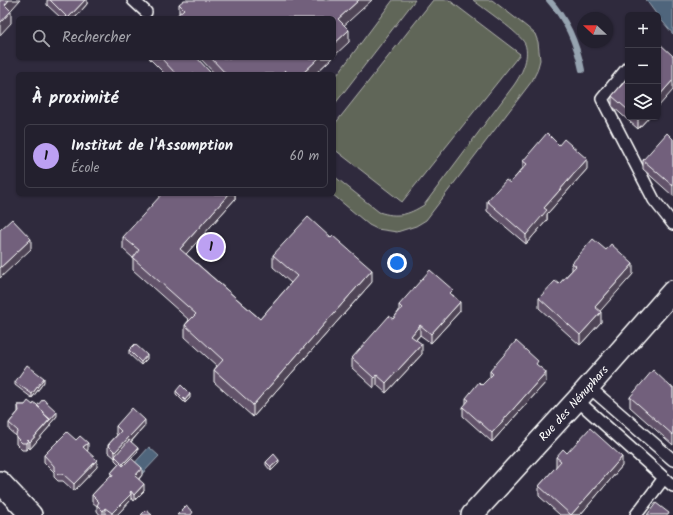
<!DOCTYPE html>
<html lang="fr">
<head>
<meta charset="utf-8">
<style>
  body { margin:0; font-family:Kalam,sans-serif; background:#2f2d3a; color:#f1f3f6 }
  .controls { position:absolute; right:12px; top:12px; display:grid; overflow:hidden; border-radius:6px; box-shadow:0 1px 3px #0004 }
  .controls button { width:36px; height:36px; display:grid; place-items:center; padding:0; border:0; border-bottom:1px solid #403e4a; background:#23202e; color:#f1f3f6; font:20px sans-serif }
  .compass { position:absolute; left:577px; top:12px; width:36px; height:36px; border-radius:50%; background:#23202e; box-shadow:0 1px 3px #0004; rotate:292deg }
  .you { position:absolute; left:397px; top:263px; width:14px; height:14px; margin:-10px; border:3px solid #fff; border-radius:50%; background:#1a73e8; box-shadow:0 0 0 6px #1a73e833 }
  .badge { display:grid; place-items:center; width:26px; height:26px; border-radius:50%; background:#bca0f2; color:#111; font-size:13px; font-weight:700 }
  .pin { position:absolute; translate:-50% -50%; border:2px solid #fff; box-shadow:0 1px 4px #0006 }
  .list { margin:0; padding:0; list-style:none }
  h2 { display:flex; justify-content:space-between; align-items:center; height:52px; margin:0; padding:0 16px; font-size:17px }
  h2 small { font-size:13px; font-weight:400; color:#a3a3aa }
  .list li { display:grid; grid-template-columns:26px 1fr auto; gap:12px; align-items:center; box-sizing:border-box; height:64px; margin:0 8px 8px; padding:0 8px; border:1px solid #403e4a; border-radius:6px }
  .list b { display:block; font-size:15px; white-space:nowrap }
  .list p { margin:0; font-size:13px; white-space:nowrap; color:#a3a3aa }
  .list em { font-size:13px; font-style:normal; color:#a3a3aa }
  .icon { flex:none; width:22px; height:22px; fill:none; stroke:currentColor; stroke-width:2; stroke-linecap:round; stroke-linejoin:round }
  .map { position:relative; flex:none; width:673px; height:515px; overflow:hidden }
  .search { position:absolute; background:#23202e; box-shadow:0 1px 3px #0004; left:16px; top:16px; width:320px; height:44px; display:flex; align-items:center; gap:10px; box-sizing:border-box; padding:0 14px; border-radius:6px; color:#a3a3aa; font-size:15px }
  .panel { position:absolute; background:#23202e; box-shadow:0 1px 3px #0004; left:16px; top:72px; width:320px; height:124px; border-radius:6px }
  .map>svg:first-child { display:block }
  .pitch { fill:#616659; stroke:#b0b2ac }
  .water { fill:#50657c; stroke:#96a3b0 }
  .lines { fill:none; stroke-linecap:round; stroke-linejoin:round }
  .stream { stroke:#96a3b0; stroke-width:6 }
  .service-casing { stroke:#fff; stroke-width:14 }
  .minor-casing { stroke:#fff; stroke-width:24 }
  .service { stroke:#2f2a3d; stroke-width:11 }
  .minor { stroke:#2f2a3d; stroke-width:21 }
  .wall { fill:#62536b; stroke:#fff }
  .shaded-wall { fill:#504457; stroke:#fff }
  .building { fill:#72617c; stroke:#fff }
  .labels { text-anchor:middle; stroke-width:3; stroke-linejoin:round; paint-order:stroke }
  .street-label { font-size:12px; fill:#fff; stroke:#2f2a3d }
</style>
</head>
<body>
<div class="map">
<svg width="673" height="515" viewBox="0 0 673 515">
  <rect width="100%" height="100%" fill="#2f2a3d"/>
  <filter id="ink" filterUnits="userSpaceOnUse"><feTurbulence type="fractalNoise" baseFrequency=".025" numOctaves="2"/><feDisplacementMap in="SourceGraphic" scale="8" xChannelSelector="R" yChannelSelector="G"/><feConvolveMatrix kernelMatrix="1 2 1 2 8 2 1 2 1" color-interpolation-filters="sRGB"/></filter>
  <g filter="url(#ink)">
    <path class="pitch" d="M393,0H415L334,105V79Z
      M433,0H449L520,54L402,202L334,149V125Z
      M473,0H492L527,27L535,34L538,42L540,60L537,71L532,81L426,220L416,226L397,232L377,229L369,225L332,194H334V176L379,212C397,218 408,215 424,205L514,85C521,75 530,58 525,44C520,33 484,9 473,0Z"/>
    <path class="water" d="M646,0H673V34L658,16V15H657Z
      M149,447L159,456L142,474L132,466Z"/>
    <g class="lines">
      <path class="stream" d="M549,0C566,19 577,45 582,70"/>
      <defs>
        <path id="service" d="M133,0L146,12
          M628,67L602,99L654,200L673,224
          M589,387L673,460
          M577,400L673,486
          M636,515L664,478"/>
        <g id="minor">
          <path d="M0,482L31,515"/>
          <path id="s1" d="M472,515L577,400L673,291"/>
        </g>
      </defs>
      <use href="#service" class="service-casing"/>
      <use href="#minor" class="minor-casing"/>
      <use href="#service" class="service"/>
      <use href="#minor" class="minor"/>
    </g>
    <path class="wall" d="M47,0H87V4L75,18H61L47,5Z
      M179,4L344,26L349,42L179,13Z
      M149,58H197L210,74H165Z
      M200,58H332L315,74H215Z
      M628,78V117H649L638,129L612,106V96Z
      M673,139V196L643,169V160Z
      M523,161L587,169L547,214V220L526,244L487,211V201L510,183L523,168Z
      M235,194V199L186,254L260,319L291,283L273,267V255L372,282L253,417L214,382V370L217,366L185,337V325L189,320L133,270V258L123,249V237Z
      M572,263L633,274L599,311L601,322L580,345L539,308V298L559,284L572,270Z
      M453,295L460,311L431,343L420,335L416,340L422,354L386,393L377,385L374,388L352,368V358L393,319L399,311V305Z
      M129,350L147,359L141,365L129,354Z
      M538,366L546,382L492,442L463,416V407L466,404V398L482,385L490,377V371Z
      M15,382H44L32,398L15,385Z
      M671,387H673V445L630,407V397Z
      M176,391L190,398L185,403L176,394Z
      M18,405H33L57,416L50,424V426L30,449L28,447L26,450H22L16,444V436L9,430V423L18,412Z
      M116,426H145L131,442L138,451L130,460L142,475L139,479L144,491L134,501L131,498V500L117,515H100L97,511V506L92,502V495L111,475V473L119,464L115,460V458L108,452V445L117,435L116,433Z
      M88,450L87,451L97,467L74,491L63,481H58L54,477V472L44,462V455Z
      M567,453L622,466L580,515H560L539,496V486L556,467V457Z
      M266,462L279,463L271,471L266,465Z"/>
    <path class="shaded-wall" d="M9,0H20L5,17V5Z
      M85,0H87V4L75,18H68Z
      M359,0H372L338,31V19Z
      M11,11V23L0,35V23Z
      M349,30V42L334,56V44Z
      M319,58H332L315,74H302Z
      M285,70V74H282Z
      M673,80V90L658,107V97Z
      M641,117H649L638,129V120Z
      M587,159V169L547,214V220L526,244V235L544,208Z
      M229,194H235V199L180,261V249Z
      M31,239V249L0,278V268Z
      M633,264V274L595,317V307Z
      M372,270V282L253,417V405Z
      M460,302V311L431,343V334Z
      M601,312V322L580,345V335Z
      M420,325V335L411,345V336Z
      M422,344V354L386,393V383Z
      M147,355V359L141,365V362Z
      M546,372V382L492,442V433Z
      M377,375V385L374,388V378Z
      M44,378V382L32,398V394Z
      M190,394V398L185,403V400Z
      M57,412V416L50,424V426L30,449V442Z
      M145,420V426L116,458L115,457V452Z
      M28,440V447L26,450V443Z
      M88,443V450L83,454V447Z
      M138,448V451L123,468V464Z
      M622,457V466L580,515H571Z
      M97,460V467L74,491V484Z
      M279,460V463L271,471V467Z
      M142,468V475L135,483V476Z
      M144,484V491L134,501V495Z
      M131,491V500L117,515H112V513Z
      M105,508V515H103V511Z"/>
    <path class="building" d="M0,0H9L5,5L11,11L0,23Z
      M50,0H85L68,18Z
      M184,0H359L338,19L349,30L334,44V18H174L184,9L179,4Z
      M659,43L673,56V80L658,97V45Z
      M161,58H197L210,72L209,74H176Z
      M211,58H319L302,74H289L285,70L282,74H226Z
      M628,78V110L612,96Z
      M635,117H641L638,120Z
      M547,133L559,145L564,139L587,159L544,208L547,210L526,235L487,201L506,180L510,183L527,164L523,161Z
      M667,133L673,139V186L643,160Z
      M162,194H229L180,249L260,319L297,276L273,255L308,217L331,238L333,236L372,270L253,405L214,370L223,360L185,325L196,314L133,258L139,250L123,237Z
      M12,219L31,239L0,268V230Z
      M593,239L606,250L611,244L633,264L595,307L601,312L580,335L539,298L555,281L559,284L576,266L572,263Z
      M430,270L453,290L450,293L460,302L431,334L420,325L411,336L422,344L386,383L377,375L374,378L352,358L389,316L393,319L402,308L399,305Z
      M516,341L538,361L536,364L546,372L492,433L463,407L469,400L466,398L479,382L482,385L493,374L490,371Z
      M135,344L147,355L141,362L129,350Z
      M27,365L44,378L32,394L15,382Z
      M653,370L671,387H673V435L630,397Z
      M181,385L190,394L185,400L176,391Z
      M43,399L57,412L50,420L44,414V412L37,406Z
      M28,401L33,405L34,403L36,404L44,412L43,413L50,419L30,442L28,440L26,443H22L16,437V434L18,431L9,423L19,411L18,405H25Z
      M132,408L145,420L115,452L108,445L121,431L116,426Z
      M590,428L622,457L571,515L539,486L561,461L556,457L563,449L567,453Z
      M67,432L76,440L80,436L88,443L83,447L97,460L74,484L63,474H58L54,470V466L44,455Z
      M129,440L138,448L123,464L115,456Z
      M274,454L279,460L271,467L266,462Z
      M131,458L142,468L135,476L144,484L134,495L131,491L130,492L131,494L112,513L105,508L103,511L97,505L99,502L92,495L111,475L112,476L113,474L111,473L120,463L123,466Z
      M656,503L669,513L668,515H647Z
      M186,506L193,512L191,515H177Z
      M146,510L152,515H141Z"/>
  </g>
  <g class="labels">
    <g class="street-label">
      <text dy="4" stroke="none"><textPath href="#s1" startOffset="151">Rue des Nénuphars</textPath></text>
    </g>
  </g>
</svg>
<div class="controls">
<button>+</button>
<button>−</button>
<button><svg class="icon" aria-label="layers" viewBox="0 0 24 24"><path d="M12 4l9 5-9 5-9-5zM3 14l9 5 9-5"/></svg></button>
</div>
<svg class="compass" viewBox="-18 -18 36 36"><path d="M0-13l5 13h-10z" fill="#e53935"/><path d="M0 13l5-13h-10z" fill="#a3a3aa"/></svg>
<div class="you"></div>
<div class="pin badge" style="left:211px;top:247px">1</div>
<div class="search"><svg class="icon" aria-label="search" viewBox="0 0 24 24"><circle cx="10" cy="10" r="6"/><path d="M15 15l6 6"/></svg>Rechercher</div>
<section class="panel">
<h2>À proximité<small></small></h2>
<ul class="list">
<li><span class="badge">1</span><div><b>Institut de l'Assomption</b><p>École</p></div><em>60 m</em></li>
</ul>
</section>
</div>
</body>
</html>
